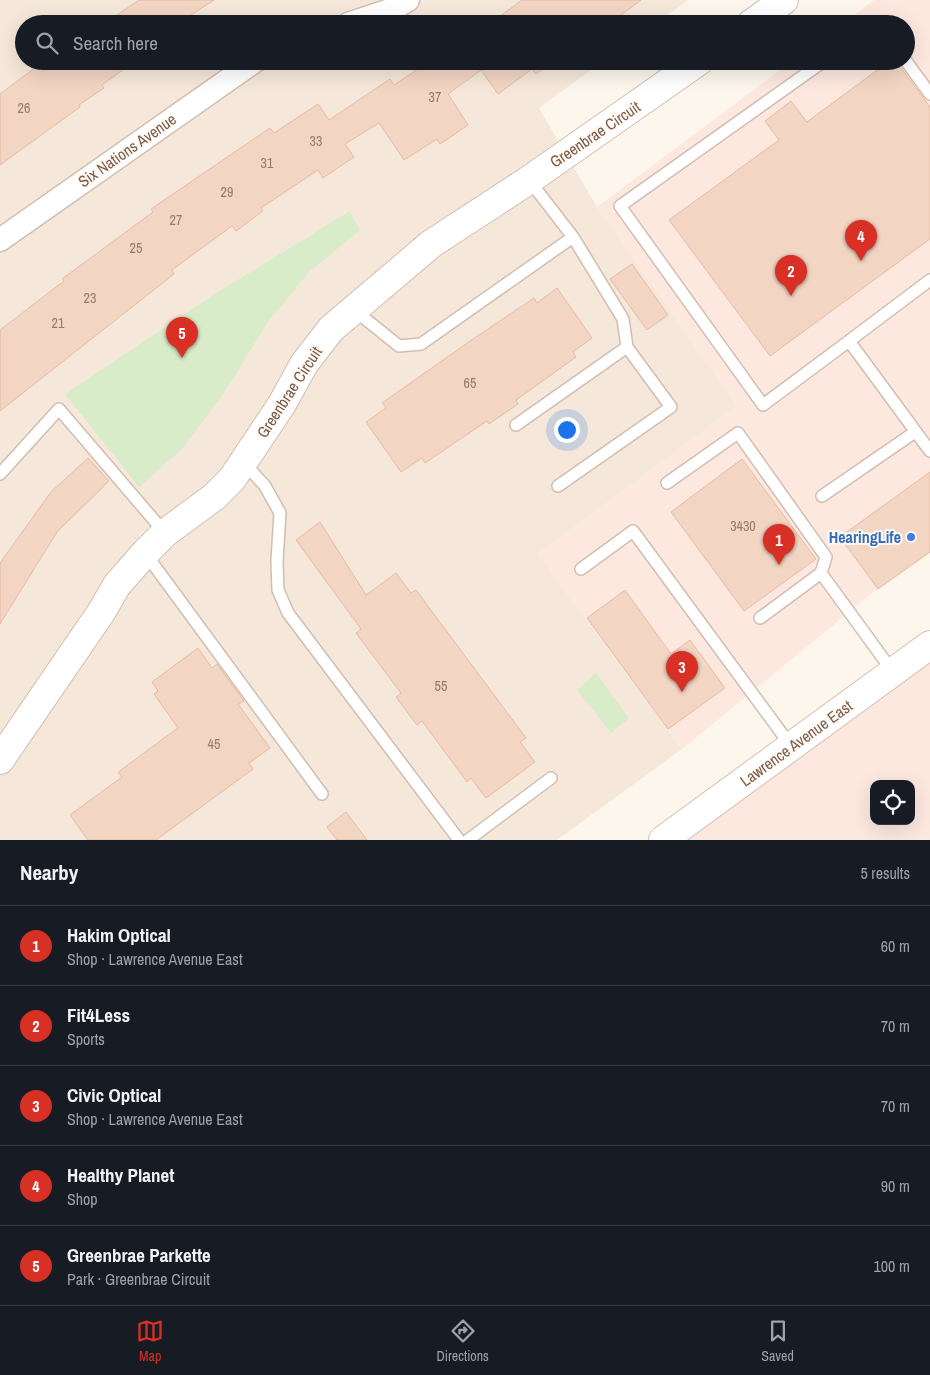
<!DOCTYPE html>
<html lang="en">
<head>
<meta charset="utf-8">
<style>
  body { margin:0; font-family:"Archivo Narrow",sans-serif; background:#242831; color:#f1f3f6 }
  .controls { position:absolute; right:15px; bottom:15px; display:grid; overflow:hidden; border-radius:10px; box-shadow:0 5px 20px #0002 }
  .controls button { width:45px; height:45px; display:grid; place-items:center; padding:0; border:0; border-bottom:1px solid #363941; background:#171b24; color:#f1f3f6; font:25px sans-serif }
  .you { position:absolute; left:566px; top:429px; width:18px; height:18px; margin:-12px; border:4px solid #fff; border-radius:50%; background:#1a73e8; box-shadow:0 0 0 8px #1a73e833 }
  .badge { display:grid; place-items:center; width:32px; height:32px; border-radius:50%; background:#d93025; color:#fff; font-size:16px; font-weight:700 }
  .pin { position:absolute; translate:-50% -41px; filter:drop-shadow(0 1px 2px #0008) }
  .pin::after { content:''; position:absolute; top:26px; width:18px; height:15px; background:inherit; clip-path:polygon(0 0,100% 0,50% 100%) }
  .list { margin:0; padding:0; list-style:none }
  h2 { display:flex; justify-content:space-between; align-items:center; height:65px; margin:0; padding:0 20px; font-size:21px }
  h2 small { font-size:16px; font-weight:400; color:#9ea1a6 }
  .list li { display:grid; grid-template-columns:32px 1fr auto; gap:15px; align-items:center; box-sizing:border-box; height:80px; padding:0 20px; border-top:1px solid #363941 }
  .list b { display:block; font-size:19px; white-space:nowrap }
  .list p { margin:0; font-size:16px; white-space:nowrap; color:#9ea1a6 }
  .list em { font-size:16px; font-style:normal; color:#9ea1a6 }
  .icon { flex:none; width:28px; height:28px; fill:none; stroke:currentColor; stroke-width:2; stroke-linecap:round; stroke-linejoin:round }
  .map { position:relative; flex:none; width:930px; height:840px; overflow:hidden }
  .search { position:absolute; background:#171b24; box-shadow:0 5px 20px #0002; left:15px; right:15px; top:15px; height:55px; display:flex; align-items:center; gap:12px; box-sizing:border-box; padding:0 18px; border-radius:28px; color:#9ea1a6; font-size:19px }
  .sheet { height:465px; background:#171b24 }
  nav { display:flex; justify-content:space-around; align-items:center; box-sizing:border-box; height:70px; border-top:1px solid #363941; background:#171b24; font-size:14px; color:#9ea1a6 }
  nav a { display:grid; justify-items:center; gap:2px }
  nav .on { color:#d93025 }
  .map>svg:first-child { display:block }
  .residential { fill:#f5e8da }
  .commercial { fill:#fde8e0; fill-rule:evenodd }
  .green { fill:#d8ecc9 }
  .building { fill:#f3d5c3; stroke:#e6bba3 }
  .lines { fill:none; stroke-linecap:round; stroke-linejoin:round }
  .service-casing { stroke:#d1beb0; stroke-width:14 }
  .minor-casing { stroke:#d1beb0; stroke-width:25 }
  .tertiary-casing { stroke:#d1beb0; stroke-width:30 }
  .secondary-casing { stroke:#d6c0b0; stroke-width:30 }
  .service { stroke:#fff; stroke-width:11 }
  .minor { stroke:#fff; stroke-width:22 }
  .tertiary { stroke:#fff; stroke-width:28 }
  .secondary { stroke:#fff; stroke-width:28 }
  .shop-dot { fill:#3f7fe0; stroke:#fffaf3; stroke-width:2 }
  .labels { text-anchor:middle; stroke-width:4; stroke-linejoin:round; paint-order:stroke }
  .number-label { font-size:14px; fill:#987a6a }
  .street-label { font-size:16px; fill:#7a5c4d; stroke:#fffaf3 }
  .shop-label { font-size:16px; font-weight:bold; fill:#366cbe; stroke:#fffaf3; text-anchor:end }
</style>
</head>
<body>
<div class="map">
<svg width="930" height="840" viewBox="0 0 930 840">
  <rect width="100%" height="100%" fill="#fdf6ec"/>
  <path class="residential" d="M0,0H688L655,24H24V61H603L539,108L597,207L737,406L538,554L682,749L557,840H0Z"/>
  <path class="commercial" d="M874,0H930V551L871,594L682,749L538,554L737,406L597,207L792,61H906V24H842Z
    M930,645V840H663ZM874,784H911V821H874Z"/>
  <path class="green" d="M350,211L360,230L309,272L268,322L223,394L182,449L139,487L65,394L210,297Z
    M596,673L629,718L611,733L577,690Z"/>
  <path class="building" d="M139,0H214L177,24H104Z
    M522,0H641L609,24H498L495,20Z
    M44,61H135L102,85L104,88L79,105L80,107L0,165V94Z
    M430,61H554L536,74L532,69L498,94L481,70L448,94L468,125L440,144L437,139L404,160L379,123L345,144L354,157L323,178L318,170L261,208L263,211L236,231L232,226L172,270L174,274L0,411V330L64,281L62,279L153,212L151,209L270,128L274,133L318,104L329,120L390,79L394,85Z
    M884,65L901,68L930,107V239L770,356L669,220L779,140L765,121L791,101L807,122Z
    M632,264L668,315L647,330L610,279Z
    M557,288L592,338L573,352L576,357L516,400L518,404L489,424L487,421L425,463L422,458L401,472L366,422L386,408L382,403L473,339L534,298L537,303Z
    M88,458L109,481L57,532L0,624V563L51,492Z
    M742,459L816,559L744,611L671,512Z
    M930,472V552L878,589L840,537Z
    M320,522L366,595L396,573L411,593L416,590L526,738L520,742L535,762L486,798L471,778L467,782L422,721L417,725L396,697L401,693L356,633L361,629L296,540Z
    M625,590L671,654L690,640L725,688L668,729L587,618Z
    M198,648L212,668L217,664L244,701L238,704L270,748L249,763L253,769L156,840H88L70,815L122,777L118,772L178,728L154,694L158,691L152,682Z
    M346,812L367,840H337L327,827Z"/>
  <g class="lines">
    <defs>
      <path id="service" d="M824,61L620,206L763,405L849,341
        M906,61L930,94
        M529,180L573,237L623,319L627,347
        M930,280L849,341L930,451
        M353,309L399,346L421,344L573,237
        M516,425L627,347L671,407L558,486
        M244,463L265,486L280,513L277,561L278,590L288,613L459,840
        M0,474L59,409L165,533
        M667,483L738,433L826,557L821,573
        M822,496L915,432
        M145,553L322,794
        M581,569L633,531L791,746
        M760,618L821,573L893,672
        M468,840L551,778"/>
      <path id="minor" d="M348,24L393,9L408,0
        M0,240L255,61"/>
      <path id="tertiary" d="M751,24L784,0
        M0,760L102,611L117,585L145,553L165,533L214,497L232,479L282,404L304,364L331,329L431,244L529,180L699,61"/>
      <path id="secondary" d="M663,840L930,645"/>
    </defs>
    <use href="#service" class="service-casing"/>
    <use href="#minor" class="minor-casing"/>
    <use href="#tertiary" class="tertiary-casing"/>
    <use href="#secondary" class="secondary-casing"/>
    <use href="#service" class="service"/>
    <use href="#minor" class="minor"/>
    <use href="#tertiary" class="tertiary"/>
    <use href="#secondary" class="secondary"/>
  </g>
  <circle class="shop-dot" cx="911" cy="537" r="5"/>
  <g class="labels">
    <g class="number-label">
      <text x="435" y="102">37</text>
      <text x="24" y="113">26</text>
      <text x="316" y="146">33</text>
      <text x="267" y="168">31</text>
      <text x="227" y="197">29</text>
      <text x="176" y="225">27</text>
      <text x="136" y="253">25</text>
      <text x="90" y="303">23</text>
      <text x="58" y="328">21</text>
      <text x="470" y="388">65</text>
      <text x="743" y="531">3430</text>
      <text x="441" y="691">55</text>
      <text x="214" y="749">45</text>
    </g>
    <g class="street-label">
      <text transform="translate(595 134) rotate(-34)" y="6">Greenbrae Circuit</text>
      <text transform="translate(127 150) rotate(-35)" y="6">Six Nations Avenue</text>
      <text transform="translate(289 392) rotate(-57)" y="6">Greenbrae Circuit</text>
      <text transform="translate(796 743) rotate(-36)" y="6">Lawrence Avenue East</text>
    </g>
    <g class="shop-label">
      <text x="901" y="543">HearingLife</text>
    </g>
  </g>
</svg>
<div class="controls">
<button><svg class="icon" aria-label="locate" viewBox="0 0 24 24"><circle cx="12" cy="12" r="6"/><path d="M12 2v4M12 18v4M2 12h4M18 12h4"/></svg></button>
</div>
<div class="you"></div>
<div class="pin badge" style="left:779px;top:565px">1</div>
<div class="pin badge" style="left:791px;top:296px">2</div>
<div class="pin badge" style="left:682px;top:692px">3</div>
<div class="pin badge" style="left:861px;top:261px">4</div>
<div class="pin badge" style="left:182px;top:358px">5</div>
<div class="search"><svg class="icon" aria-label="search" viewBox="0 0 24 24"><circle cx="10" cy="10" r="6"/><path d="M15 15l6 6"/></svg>Search here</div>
</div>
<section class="sheet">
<h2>Nearby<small>5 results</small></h2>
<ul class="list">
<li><span class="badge">1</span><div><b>Hakim Optical</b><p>Shop · Lawrence Avenue East</p></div><em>60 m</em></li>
<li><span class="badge">2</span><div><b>Fit4Less</b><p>Sports</p></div><em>70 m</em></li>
<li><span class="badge">3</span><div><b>Civic Optical</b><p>Shop · Lawrence Avenue East</p></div><em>70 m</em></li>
<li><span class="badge">4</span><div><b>Healthy Planet</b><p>Shop</p></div><em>90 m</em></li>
<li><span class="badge">5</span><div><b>Greenbrae Parkette</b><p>Park · Greenbrae Circuit</p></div><em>100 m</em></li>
</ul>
</section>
<nav>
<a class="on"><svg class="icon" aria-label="map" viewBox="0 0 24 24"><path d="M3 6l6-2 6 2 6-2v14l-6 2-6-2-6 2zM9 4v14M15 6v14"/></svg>Map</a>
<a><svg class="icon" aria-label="directions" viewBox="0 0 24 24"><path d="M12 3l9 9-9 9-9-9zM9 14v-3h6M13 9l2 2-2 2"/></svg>Directions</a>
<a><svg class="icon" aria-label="saved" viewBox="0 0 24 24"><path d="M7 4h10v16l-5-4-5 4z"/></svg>Saved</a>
</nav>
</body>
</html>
